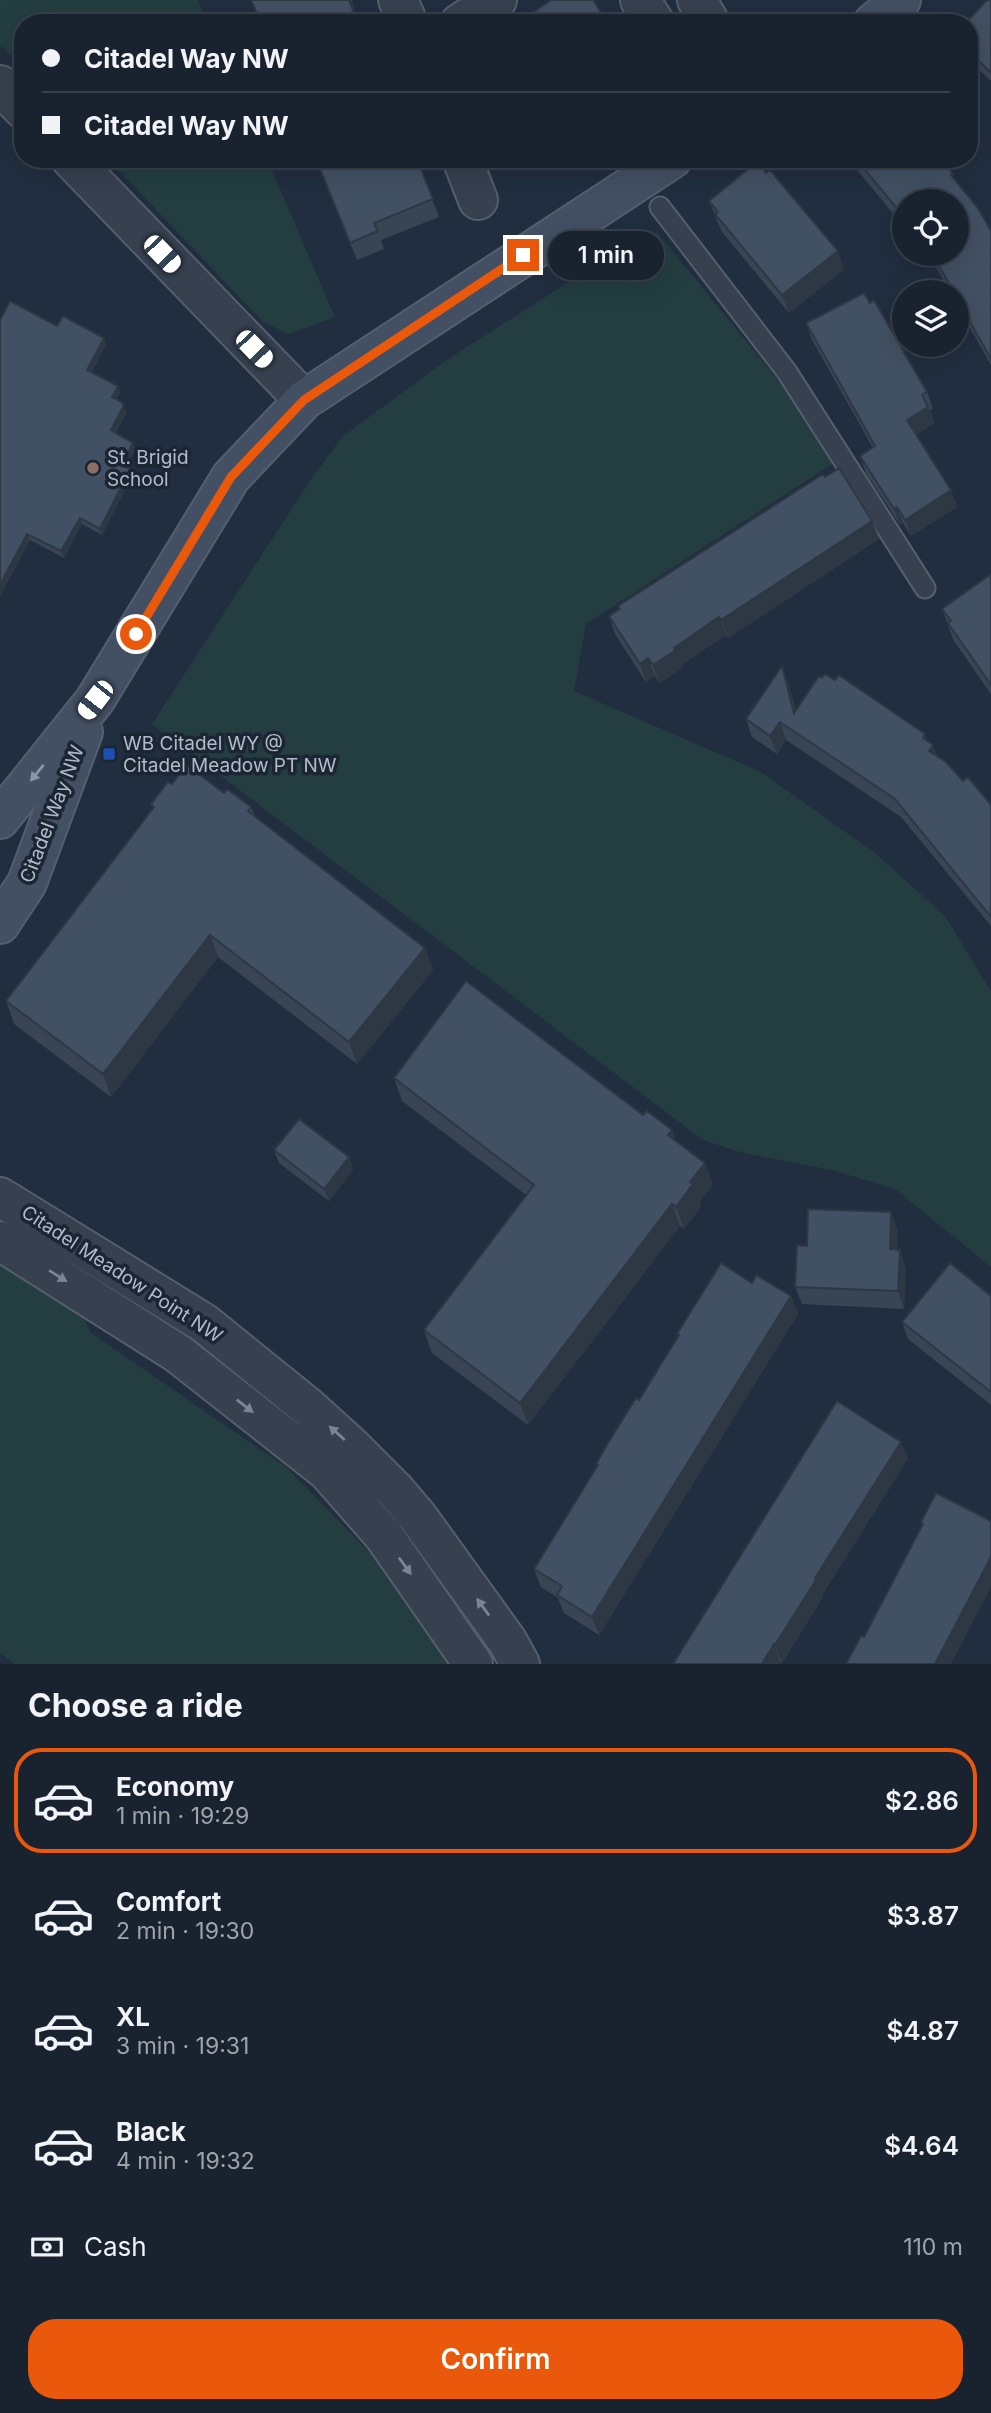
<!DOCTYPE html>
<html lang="en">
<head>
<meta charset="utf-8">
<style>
  :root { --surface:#19222f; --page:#222a37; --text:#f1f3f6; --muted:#9fa4aa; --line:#373f4b; --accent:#ea580c }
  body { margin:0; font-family:Inter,sans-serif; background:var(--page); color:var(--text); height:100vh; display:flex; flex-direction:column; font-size:26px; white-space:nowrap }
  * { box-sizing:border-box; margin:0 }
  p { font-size:23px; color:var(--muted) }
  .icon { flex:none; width:38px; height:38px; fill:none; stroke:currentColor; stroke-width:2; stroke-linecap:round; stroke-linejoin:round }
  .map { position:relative; height:1664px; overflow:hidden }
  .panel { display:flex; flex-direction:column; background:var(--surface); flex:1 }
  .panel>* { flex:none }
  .hud { position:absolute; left:14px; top:14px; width:964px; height:154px; border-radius:28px; box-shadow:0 7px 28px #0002,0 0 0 2px var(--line); display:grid; align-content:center; height:154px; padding:0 28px; background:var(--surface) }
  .tools { position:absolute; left:892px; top:189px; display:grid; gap:14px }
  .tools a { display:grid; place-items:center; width:77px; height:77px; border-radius:50%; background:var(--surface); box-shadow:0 7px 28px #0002,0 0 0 2px var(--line); font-size:35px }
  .end { position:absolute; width:32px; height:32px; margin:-16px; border:9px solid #ea580c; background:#fff; box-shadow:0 0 0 4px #fff }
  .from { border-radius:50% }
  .bubble { position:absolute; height:49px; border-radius:24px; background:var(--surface); box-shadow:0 7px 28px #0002,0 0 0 2px var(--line); font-size:23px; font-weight:600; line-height:49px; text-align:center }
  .car { position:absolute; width:21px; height:42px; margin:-21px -10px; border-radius:9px; box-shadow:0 0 5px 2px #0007; background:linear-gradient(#fff 24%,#345 0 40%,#fff 0 76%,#345 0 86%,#fff 0) }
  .hud b { display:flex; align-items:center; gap:24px; height:66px; font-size:26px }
  .hud b+b { border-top:2px solid var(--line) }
  .hud i { width:18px; height:18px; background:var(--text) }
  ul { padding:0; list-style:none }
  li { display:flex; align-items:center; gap:21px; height:105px; margin:0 14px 10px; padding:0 14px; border:4px solid transparent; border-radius:28px }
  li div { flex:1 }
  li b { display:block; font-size:26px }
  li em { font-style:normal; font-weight:600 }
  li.active { border-color:var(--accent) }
  li>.icon { width:63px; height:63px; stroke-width:1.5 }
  h2 { padding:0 28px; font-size:32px; line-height:84px }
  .pay { display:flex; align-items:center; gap:18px; height:77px; padding:0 28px; font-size:26px }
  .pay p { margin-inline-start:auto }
  .action { display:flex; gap:14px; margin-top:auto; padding:14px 28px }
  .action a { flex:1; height:80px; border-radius:28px; background:var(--accent); color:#fff; font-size:28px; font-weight:600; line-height:80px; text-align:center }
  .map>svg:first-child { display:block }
  .green { fill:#233d40 }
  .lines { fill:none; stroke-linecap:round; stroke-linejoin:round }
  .lane-casing { stroke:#545e6d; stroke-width:23 }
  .street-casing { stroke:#545e6d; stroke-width:42 }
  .secondary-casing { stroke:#545e6d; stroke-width:42 }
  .lane { stroke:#36404f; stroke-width:19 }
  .street { stroke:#36404f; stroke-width:38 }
  .secondary { stroke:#434f62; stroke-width:38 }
  .wall { fill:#394555 }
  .shaded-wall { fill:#2e3845 }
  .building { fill:#425063; stroke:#2e3845; stroke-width:2 }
  .oneway { fill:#8a95a6 }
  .oneway2 { fill:#7a8493 }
  .route { stroke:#ea580c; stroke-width:9 }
  .education-dot { fill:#8d6e63; stroke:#1b2533; stroke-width:2.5 }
  .transit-dot { fill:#1a4fb4; stroke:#1b2533; stroke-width:2.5 }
  .labels { text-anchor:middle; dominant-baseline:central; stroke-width:7; stroke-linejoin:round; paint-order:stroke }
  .poi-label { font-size:19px; fill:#b1bbca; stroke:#1b2533; text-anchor:start }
  .street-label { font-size:19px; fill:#b1bbca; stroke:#1b2533 }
</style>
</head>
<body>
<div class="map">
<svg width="991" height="1664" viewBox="0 0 991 1664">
  <rect width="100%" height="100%" fill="#212e3f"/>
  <!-- green -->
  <path class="green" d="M0 0H198L208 23H23V69L0 45Z
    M108 159H267L335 317 289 334 263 322Z
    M657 232 782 385 832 464 586 624 574 691 761 772 875 853 945 916 991 991V1267L895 1189 832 1170 743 1153 703 1140 152 724 311 479 342 437 445 361 597 264Z
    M0 1263 82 1313 91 1333 286 1467 370 1553 414 1606 454 1664H14L0 1653Z"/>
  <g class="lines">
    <defs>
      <path id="lane" d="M660 207 787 372 925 588"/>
      <path id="street" d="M398 0 408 23
        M640 0 655 23
        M697 0 710 23
        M460 23 497 0
        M0 85 23 109
        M71 159 304 400
        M462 159 478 200
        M0 1197 204 1323 308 1407 352 1447 395 1490 418 1517 508 1642 520 1664
        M0 1241 177 1353 327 1471 384 1536 473 1664"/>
      <path id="secondary" d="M873 23 901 0
        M0 819 95 700 231 477 304 400 672 159
        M0 924 27 883 83 732"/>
    </defs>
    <!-- lane casing -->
    <use href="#lane" class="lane-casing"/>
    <!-- street casing -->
    <use href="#street" class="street-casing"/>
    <!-- secondary casing -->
    <use href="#secondary" class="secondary-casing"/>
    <!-- lane -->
    <use href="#lane" class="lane"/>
    <!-- street -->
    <use href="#street" class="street"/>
    <!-- secondary -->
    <use href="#secondary" class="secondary"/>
  </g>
  <!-- wall -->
  <path class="wall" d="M991 0V81L974 65H970V23Z
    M315 159H417L439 217 381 240 384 249 357 260Z
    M848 159H941L991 231V365L957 305V292H950L935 265 926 254H957L905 201V228Z
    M709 201 844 269 789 313 722 232Z
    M0 320 57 326 106 344 92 372 118 386 120 393 116 400 125 410 126 414 116 432 135 449 126 467 132 476 102 535 82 524 64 558 30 540 0 596Z
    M806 323 927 392 933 409 930 410 934 423 916 435 951 490 957 507 911 536 903 523 900 525 866 473 860 456 873 448 812 340Z
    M872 521 879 539 728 638 726 635 681 665 682 668 659 683 655 676 646 682 615 634 609 616 619 609 618 606Z
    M991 574V694L954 641 942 609Z
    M788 683 796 711 929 742 933 745 937 756 963 781 991 805V926L901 817 786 740 777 754 752 737 746 719Z
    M172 784 224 793 251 807 255 816 425 948 433 970 357 1064 218 957 111 1097 14 1024 6 1001 153 810 151 804Z
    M394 1078 643 1115 672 1130 676 1141 705 1163 713 1185 699 1202 701 1207 684 1229 680 1226 528 1425 432 1353 424 1330 526 1195 402 1101Z
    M274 1150 349 1157 353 1170 329 1201 279 1163Z
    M898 1230 897 1250 906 1268 904 1309 802 1304 795 1287 807 1246Z
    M752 1283 791 1296 798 1314 599 1635 564 1613 558 1598 541 1587 534 1569 597 1467 596 1464 639 1400 678 1337 677 1334Z
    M991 1296V1405L908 1339 902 1322Z
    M901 1442 908 1459 822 1595 823 1597 782 1663 780 1662 779 1664H673Z"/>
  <!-- shaded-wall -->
  <path class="shaded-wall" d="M349 0H352L355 9 353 10Z
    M838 251 844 269 789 313 782 295Z
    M104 338 106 344 89 376 87 370Z
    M118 386 120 393 114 404 112 397Z
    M123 403 126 414 114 436 111 430Z
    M928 407 934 423 913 437 907 420Z
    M133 443 135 449 124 472 122 465Z
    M130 469 132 476 102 535 100 529Z
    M951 490 957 507 911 536 905 520Z
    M897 507 903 523 900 525 894 509Z
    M80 518 82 524 64 558 61 551Z
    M872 521 879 539 728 638 721 620Z
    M27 534 30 540 0 596V585Z
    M719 617 726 635 681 665 682 668 659 683 653 665 674 648Z
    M648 658 655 676 646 682 640 664Z
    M782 666 788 683 801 731 794 713Z
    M780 722 786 740 777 754 770 736Z
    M925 734 931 748 933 745 939 763 935 769 923 738Z
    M210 935 218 957 111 1097 103 1074Z
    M425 948 433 970 357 1064 349 1042Z
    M672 1130 680 1152 668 1135Z
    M349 1157 353 1170 329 1201 324 1189Z
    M705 1163 713 1185 699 1202 701 1207 684 1229 676 1207 690 1182Z
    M672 1204 680 1226 528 1425 520 1403Z
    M891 1212 898 1230 896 1267 890 1249Z
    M900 1250 906 1268 904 1309 898 1291Z
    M791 1296 798 1314 599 1635 592 1617Z
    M901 1442 908 1459 822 1595 823 1597 782 1663 775 1645 815 1578Z
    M991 1557V1587L951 1664H935Z
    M774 1644 780 1662 779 1664H762Z"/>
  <!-- building -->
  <path class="building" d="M251 0H349L358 23H261Z
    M551 0H593L608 23H518Z
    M987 0H991V73L970 52V23H966Z
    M316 159H417L433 199 374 223 378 231 350 243Z
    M856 159H941L953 174 951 175 978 208 991 231V359L957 299V292H954L932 254H957V201H905V218Z
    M757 162 766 173 770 170 838 251 782 295 715 214 718 212 709 201Z
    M864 293 870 303 874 300 927 392 922 395 928 407 907 420 951 490 905 520 897 507 894 509 860 456 875 446 806 323Z
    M10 301 57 326 63 316 104 338 87 370 118 386 112 397 123 403V407L111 430 133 443 122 465 130 469 100 529 80 518 61 551 27 534 0 585V320Z
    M839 468 872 521 721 620 719 617 674 648 676 650 653 665 648 658 640 664 609 616 620 609 618 606 823 474 825 477Z
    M991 574V685L948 623 951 621 942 609Z
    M782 666 794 713 819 676 822 678 825 674 835 680 839 675 925 734 923 738 933 745 929 751 946 762 963 781 968 777 991 805V917L895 799 780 722 770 736 746 719Z
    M187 765 224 793 227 789 251 807 248 811 425 948 349 1042 210 935 103 1074 6 1001 154 807 151 804 168 782 172 784Z
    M466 981 643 1115 647 1111 672 1130 668 1135 705 1163 690 1182 693 1184 676 1207 672 1204 520 1403 424 1330 534 1185 394 1078Z
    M299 1119 349 1157 324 1189 274 1150Z
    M808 1209 891 1212 890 1249 900 1250 898 1291 795 1287 797 1245 807 1246Z
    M721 1263 752 1283 756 1275 791 1296 592 1617 557 1595 562 1586 534 1569 598 1465 596 1464 608 1443 636 1398 639 1400 679 1335 677 1334Z
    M950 1263 991 1296V1392L902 1322Z
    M837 1401 901 1442 815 1578 816 1580 775 1645 774 1644 762 1664H673Z
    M936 1493 991 1521V1557L935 1664H846L861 1636 864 1637 923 1524 921 1522Z"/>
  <!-- one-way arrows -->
  <defs><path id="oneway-solid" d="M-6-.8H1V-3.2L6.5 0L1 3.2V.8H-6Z" transform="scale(1.75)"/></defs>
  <use class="oneway" href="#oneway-solid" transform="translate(37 773) rotate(129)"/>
  <g class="oneway2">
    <use href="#oneway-solid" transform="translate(58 1276) rotate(32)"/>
    <use href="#oneway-solid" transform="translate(245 1406) rotate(38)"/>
    <use href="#oneway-solid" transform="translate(337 1433) rotate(-138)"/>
    <use href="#oneway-solid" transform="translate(405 1566) rotate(54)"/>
    <use href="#oneway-solid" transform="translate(483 1607) rotate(-126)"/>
  </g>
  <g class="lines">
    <!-- route -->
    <path class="route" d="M136 634 231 477 304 400 523 255"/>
  </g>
  <!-- markers -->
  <circle class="education-dot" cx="93" cy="468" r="7"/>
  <rect class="transit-dot" x="102" y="747" width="14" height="14" rx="3.5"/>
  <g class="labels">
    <!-- poi labels -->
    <g class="poi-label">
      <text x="107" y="457">St. Brigid<tspan x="107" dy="22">School</tspan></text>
      <text x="123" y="743">WB Citadel WY @<tspan x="123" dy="22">Citadel Meadow PT NW</tspan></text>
    </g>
    <!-- street labels -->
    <g class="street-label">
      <text transform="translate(52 814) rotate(-69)">Citadel Way NW</text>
      <text transform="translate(122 1274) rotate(33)">Citadel Meadow Point NW</text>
    </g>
  </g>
</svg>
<div class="tools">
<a><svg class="icon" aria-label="locate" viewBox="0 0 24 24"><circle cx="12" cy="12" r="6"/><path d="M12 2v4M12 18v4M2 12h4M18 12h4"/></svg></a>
<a><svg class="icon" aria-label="layers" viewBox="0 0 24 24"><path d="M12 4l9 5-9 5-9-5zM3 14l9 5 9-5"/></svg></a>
</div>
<i class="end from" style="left:136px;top:634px"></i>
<i class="end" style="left:523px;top:255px"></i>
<div class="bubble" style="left:548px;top:231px;width:116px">1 min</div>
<i class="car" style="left:162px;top:254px;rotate:136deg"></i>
<i class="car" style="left:254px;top:349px;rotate:136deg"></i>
<i class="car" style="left:95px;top:700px;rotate:218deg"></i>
<div class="hud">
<b><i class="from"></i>Citadel Way NW</b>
<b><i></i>Citadel Way NW</b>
</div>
</div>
<section class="panel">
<h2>Choose a ride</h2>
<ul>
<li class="active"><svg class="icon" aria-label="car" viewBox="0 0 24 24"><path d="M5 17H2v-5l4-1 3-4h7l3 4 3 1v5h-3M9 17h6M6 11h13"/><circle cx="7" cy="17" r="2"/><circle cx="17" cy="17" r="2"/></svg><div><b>Economy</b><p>1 min · 19:29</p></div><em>$2.86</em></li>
<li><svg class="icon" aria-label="car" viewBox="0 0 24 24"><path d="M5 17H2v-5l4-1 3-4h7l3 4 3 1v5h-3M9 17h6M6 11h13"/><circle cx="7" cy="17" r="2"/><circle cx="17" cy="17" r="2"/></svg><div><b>Comfort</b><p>2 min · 19:30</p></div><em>$3.87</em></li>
<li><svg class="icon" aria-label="car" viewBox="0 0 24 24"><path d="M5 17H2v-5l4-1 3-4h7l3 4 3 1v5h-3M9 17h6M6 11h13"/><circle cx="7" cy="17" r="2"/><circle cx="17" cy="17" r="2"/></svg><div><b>XL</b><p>3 min · 19:31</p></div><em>$4.87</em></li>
<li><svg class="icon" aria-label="car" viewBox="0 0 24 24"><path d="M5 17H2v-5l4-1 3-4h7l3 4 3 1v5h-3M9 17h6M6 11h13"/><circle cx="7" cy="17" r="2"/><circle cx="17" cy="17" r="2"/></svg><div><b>Black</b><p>4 min · 19:32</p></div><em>$4.64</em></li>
</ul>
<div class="pay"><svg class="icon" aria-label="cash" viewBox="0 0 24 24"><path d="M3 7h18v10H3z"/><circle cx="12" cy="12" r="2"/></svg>Cash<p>110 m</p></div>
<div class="action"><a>Confirm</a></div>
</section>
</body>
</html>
